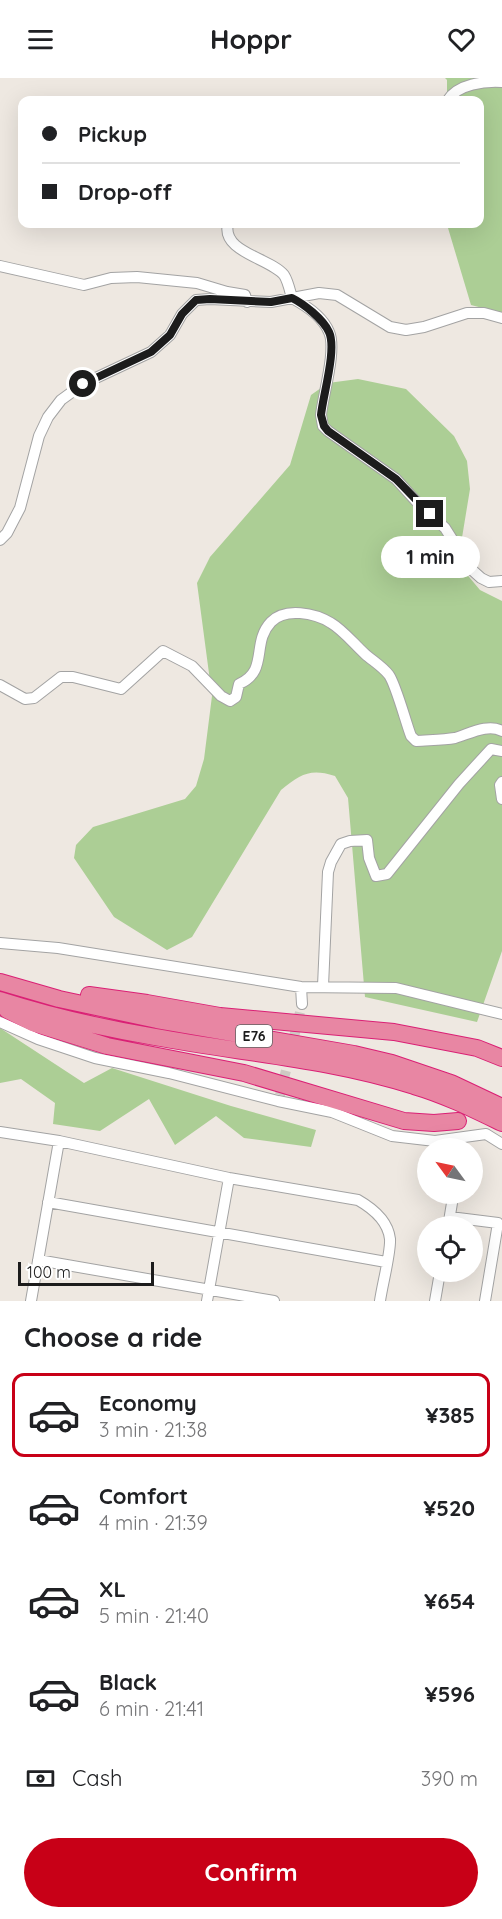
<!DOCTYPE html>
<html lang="en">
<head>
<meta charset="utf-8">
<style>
  :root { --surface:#fff; --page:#f6f6f6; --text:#202124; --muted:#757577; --line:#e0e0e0; --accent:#c80017 }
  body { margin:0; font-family:Quicksand,sans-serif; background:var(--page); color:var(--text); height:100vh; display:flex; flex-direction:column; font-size:22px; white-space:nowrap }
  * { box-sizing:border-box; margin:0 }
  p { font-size:20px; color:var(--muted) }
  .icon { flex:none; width:33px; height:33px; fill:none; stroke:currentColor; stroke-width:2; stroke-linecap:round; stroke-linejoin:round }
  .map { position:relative; height:1223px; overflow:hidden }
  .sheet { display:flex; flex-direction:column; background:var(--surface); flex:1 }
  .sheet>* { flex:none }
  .guide { position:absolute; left:18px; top:18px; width:466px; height:132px; border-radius:12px; box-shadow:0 6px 24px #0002; display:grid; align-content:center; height:132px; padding:0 24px; background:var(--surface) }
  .needle { width:39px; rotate:303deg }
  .controls { position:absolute; left:417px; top:1060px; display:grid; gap:12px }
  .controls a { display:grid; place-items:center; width:66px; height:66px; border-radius:50%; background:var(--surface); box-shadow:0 6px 24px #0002; font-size:30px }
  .scale { position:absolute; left:18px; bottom:15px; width:136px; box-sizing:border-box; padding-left:6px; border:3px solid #1c1c1c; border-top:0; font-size:16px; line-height:21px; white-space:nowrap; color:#1c1c1c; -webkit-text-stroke:4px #fff; paint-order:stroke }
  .end { position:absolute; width:27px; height:27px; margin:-14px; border:8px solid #1c1c1c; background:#fff; box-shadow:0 0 0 3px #fff }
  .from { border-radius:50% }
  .bubble { position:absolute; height:42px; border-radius:21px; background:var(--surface); box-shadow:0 6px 24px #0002; font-size:20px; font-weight:700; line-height:42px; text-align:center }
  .guide b { display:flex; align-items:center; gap:21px; height:57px; font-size:22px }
  .guide b+b { border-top:2px solid var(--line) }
  .guide i { width:15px; height:15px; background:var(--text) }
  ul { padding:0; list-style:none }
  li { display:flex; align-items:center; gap:18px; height:84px; margin:0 12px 9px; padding:0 12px; border:3px solid transparent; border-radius:12px }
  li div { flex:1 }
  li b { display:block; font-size:22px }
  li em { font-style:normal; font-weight:700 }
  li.active { border-color:var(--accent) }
  li>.icon { width:54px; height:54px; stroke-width:1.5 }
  h2 { padding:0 24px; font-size:27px; line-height:72px }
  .pay { display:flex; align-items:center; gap:15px; height:66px; padding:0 24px; font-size:22px }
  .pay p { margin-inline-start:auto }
  .button { display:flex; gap:12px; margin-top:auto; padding:12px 24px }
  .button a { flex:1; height:69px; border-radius:36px; background:var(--accent); color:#fff; font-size:24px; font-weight:700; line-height:69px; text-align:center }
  header { display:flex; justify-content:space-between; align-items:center; height:78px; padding:0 24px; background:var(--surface); font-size:27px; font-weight:700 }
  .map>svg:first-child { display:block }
  .forest { fill:#acce95 }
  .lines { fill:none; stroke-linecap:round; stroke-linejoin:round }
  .minor-tunnel { stroke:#cec9c3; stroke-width:10; stroke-dasharray:10 5; stroke-linecap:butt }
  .minor-casing { stroke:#a3a3a3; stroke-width:12 }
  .highway-casing { stroke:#da2075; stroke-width:18 }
  .minor { stroke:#fff; stroke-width:10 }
  .highway { stroke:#e886a3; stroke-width:16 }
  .route { stroke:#1c1c1c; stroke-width:8 }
  .labels { text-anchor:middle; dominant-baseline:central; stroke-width:6; stroke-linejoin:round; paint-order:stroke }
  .shield { fill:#fff; stroke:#606060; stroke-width:1.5 }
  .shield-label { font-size:14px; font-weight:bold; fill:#1c1c1c }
</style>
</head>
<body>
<header><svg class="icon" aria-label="menu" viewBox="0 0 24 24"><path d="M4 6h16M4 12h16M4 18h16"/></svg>Hoppr<svg class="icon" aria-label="heart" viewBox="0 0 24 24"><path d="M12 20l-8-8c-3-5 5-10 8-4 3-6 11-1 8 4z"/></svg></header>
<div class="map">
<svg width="502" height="1223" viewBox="0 0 502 1223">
  <rect width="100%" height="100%" fill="#eee8e1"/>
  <!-- forest -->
  <path class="forest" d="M445 0H502V235L471 227 448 150 449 146H480V22H447V2Z
    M358 301 406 311 454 358 467 383 470 411 459 478 464 493 480 512 502 523V873L477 944 365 919 348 720 335 698C310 690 301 696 281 712L192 859 167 872 114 839 74 780 76 767 93 749 185 721 196 708 204 681 212 618 197 505 210 479 290 387 311 317 328 305Z
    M0 950 84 1005 112 990 231 1028 316 1052 311 1069 244 1060 216 1038 175 1067 149 1021 100 1053 53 1046 55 1025 21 1001 0 1005Z"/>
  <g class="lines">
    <!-- minor-tunnel -->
    <path class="minor-tunnel" d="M280 1017 302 926"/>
    <defs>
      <path id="minor" d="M448 22C458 6 484 3 502 4
        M228 146C221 174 270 180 284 197 288 203 290 213 292 220 305 227 323 239 329 254 337 271 323 317 321 337L323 348 328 353 396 401 415 422 445 450 471 491 481 500 489 504 502 503
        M0 188 84 207 111 200 137 199 197 205 227 214 245 217 247 224
        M0 462 7 455 20 430 39 358 48 339 61 322 83 306 151 274 170 257 182 236 196 222 210 221 271 224 319 215 337 217 390 249 406 252 424 249 467 235H484L502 240
        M0 607 25 621 34 620 61 599H73L121 611 163 573 192 588 221 618 230 623 236 619 239 606C269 593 251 565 271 544 285 529 315 535 331 545 343 552 354 566 365 576 373 583 383 589 389 597 396 607 406 645 411 658L416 663C429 662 443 662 455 660 469 656 488 645 502 653
        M502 704 500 707 502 721
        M0 865 58 870 301 909 396 910 502 936
        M323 908 328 794 331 784 341 766 350 763 367 762 369 780 376 798 387 796 459 706 491 671 502 673
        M301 909 302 926
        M0 944 38 961 95 980 169 995 278 1023 332 1034 392 1058 435 1063 486 1056 502 1066
        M0 1054 59 1063 229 1100 358 1122C372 1130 388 1143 390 1161 391 1174 382 1208 380 1223
        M48 1124 386 1184
        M450 1139 498 1145 485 1223
        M448 1149 452 1125
        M38 1182 274 1223
        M31 1223 59 1063
        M207 1223 229 1100
        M435 1223 440 1194"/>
      <path id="highway" d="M0 904 59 921 157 942 354 976 392 985 451 1005 502 1029
        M89 917 147 925 220 938 394 954 477 970 502 980
        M0 922C50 938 103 950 155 959 241 975 330 981 414 1008 445 1017 473 1031 502 1045
        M7 932 33 945 107 968 244 995 404 1043 434 1045 458 1043"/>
    </defs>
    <!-- minor casing -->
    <use href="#minor" class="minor-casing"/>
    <!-- highway casing -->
    <use href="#highway" class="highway-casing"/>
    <!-- minor -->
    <use href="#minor" class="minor"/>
    <!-- highway -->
    <use href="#highway" class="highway"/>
  </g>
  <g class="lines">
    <!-- route -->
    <path class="route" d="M83 306 151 274 170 257 182 236 196 222 210 221 271 224 292 220C304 226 323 241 329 254 337 271 323 317 321 337L324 348 328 353 396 401 430 436"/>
  </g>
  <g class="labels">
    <!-- shield labels -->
    <rect class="shield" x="236" y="947" width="36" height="22" rx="4.5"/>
    <g class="shield-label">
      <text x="254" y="958">E76</text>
    </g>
  </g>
</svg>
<div class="controls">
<a><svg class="needle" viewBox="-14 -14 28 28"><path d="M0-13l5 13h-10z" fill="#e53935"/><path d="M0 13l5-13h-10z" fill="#757577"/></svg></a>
<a><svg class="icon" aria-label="locate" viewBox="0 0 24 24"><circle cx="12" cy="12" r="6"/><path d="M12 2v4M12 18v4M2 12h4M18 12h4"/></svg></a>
</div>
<div class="scale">100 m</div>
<i class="end from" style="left:83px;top:306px"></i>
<i class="end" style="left:430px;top:436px"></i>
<div class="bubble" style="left:381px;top:458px;width:99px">1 min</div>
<div class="guide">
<b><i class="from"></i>Pickup</b>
<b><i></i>Drop-off</b>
</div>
</div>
<section class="sheet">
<h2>Choose a ride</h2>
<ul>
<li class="active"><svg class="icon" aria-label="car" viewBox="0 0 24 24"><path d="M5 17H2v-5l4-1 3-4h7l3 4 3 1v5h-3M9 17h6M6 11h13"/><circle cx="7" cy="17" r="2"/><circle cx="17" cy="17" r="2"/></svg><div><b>Economy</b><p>3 min · 21:38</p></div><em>¥385</em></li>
<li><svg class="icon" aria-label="car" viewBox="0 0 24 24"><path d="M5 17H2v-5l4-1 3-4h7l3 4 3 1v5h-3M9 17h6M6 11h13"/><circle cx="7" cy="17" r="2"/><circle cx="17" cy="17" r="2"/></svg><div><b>Comfort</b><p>4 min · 21:39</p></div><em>¥520</em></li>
<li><svg class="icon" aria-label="car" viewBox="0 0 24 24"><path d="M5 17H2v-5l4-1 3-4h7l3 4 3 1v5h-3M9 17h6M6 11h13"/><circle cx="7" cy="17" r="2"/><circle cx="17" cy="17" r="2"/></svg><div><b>XL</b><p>5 min · 21:40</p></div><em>¥654</em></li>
<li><svg class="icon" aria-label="car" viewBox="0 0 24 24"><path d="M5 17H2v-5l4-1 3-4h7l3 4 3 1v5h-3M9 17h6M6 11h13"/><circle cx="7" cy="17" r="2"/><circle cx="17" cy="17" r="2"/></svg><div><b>Black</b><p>6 min · 21:41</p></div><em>¥596</em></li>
</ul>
<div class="pay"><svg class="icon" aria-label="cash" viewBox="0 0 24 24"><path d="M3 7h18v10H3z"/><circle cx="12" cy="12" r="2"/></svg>Cash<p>390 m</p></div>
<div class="button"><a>Confirm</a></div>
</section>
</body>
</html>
